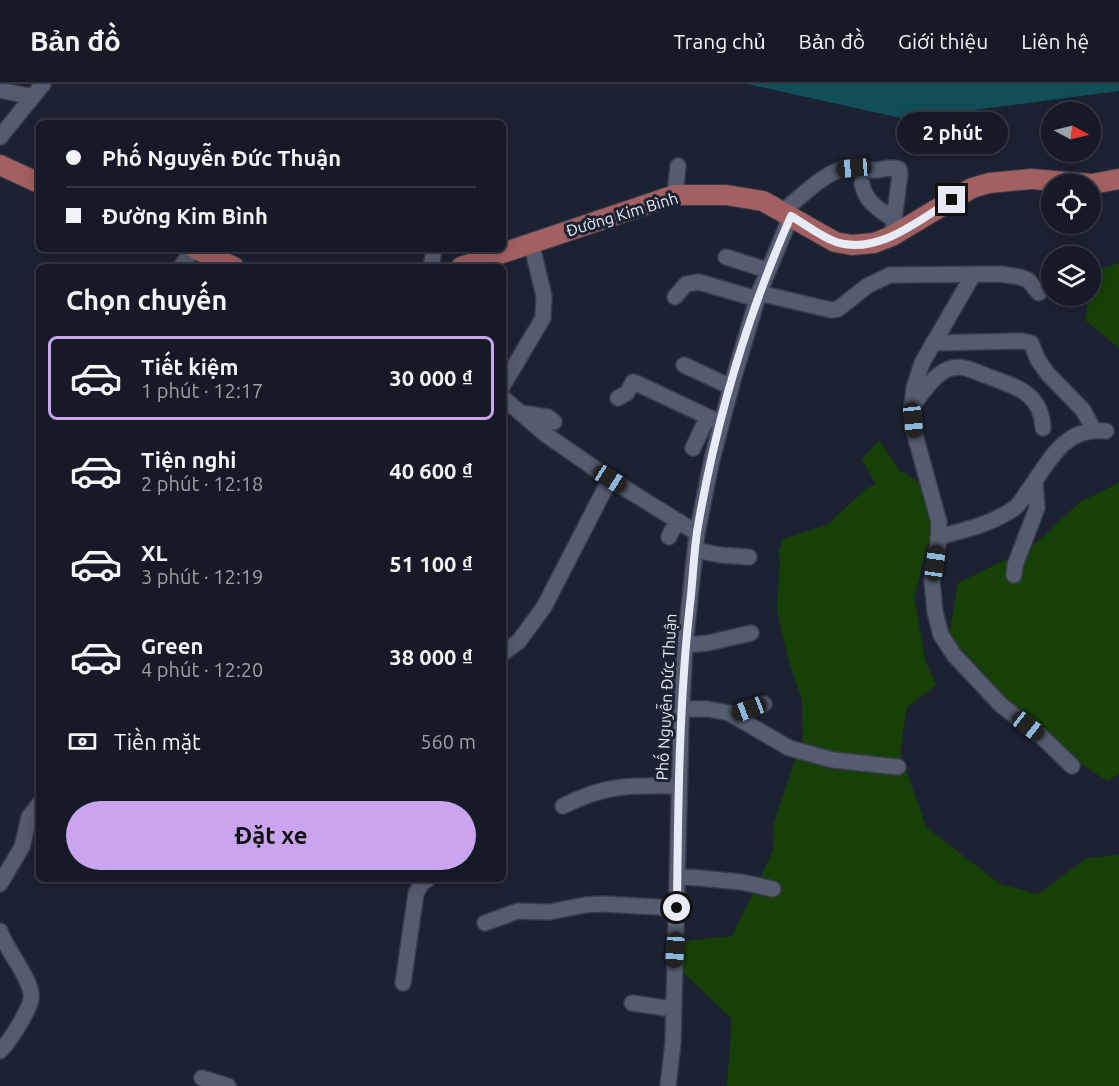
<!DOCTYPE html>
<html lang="vi">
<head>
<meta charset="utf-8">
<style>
  :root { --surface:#151a26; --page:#1e232e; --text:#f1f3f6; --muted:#9da1a7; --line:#343843; --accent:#c8a5ee }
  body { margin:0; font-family:Ubuntu,sans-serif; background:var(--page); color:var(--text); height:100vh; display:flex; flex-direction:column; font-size:22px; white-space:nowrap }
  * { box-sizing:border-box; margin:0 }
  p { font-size:20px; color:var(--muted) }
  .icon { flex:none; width:33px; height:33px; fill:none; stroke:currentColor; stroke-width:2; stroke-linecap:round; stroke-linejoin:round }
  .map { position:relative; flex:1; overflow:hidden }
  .panel { position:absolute; left:36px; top:180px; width:470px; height:618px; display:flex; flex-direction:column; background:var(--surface); border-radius:9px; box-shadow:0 3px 15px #0003,0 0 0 2px var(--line) }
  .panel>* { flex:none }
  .hud { position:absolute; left:36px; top:36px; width:470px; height:132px; border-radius:9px; box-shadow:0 3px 15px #0003,0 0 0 2px var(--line); display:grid; align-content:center; height:132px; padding:0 30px; background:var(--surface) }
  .needle { width:39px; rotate:97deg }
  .controls { position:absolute; left:1041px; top:18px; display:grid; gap:12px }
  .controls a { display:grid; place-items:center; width:60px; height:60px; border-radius:50%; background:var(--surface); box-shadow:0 3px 15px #0003,0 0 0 2px var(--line); font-size:30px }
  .end { position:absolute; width:27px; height:27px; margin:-14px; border:8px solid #e6ebf6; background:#111; box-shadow:0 0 0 3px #111 }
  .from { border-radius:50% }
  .bubble { position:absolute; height:42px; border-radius:21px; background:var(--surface); box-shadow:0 3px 15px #0003,0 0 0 2px var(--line); font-size:20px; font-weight:600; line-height:42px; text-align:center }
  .car { position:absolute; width:18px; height:36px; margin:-18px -9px; border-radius:8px; box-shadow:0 0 4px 2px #0007; background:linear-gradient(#222 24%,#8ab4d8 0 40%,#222 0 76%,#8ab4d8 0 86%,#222 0) }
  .hud b { display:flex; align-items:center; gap:21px; height:57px; font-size:22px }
  .hud b+b { border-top:2px solid var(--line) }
  .hud i { width:15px; height:15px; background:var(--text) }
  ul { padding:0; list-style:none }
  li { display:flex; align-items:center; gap:18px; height:84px; margin:0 12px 9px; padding:0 18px; border:3px solid transparent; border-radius:9px }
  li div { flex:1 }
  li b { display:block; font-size:22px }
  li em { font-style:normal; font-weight:600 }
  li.on { border-color:var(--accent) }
  li>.icon { width:54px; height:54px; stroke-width:1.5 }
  h2 { padding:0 30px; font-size:27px; line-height:72px }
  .pay { display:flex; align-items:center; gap:15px; height:66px; padding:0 30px; font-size:22px }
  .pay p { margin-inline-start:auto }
  .cta { display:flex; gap:12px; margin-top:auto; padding:12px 30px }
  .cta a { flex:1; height:69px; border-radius:36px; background:var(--accent); color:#111; font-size:24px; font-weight:600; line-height:69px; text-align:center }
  header { display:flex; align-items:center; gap:36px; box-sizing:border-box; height:84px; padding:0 30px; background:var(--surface); border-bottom:2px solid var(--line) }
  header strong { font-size:28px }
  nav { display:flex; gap:33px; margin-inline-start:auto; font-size:21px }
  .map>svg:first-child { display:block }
  .green { fill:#174007 }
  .water { fill:#124e57 }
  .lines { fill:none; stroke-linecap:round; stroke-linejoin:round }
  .minor-casing { stroke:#383c4a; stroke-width:18 }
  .major-casing { stroke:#383c4a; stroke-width:22 }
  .minor { stroke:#555c6f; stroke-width:15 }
  .major { stroke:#a36062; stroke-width:20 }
  .route { stroke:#e6ebf6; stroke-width:8 }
  .labels { text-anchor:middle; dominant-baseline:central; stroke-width:6; stroke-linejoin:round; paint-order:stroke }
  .street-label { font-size:16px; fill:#e6ebf6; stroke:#1c2232 }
</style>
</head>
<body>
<header>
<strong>Bản đồ</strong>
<nav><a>Trang chủ</a><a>Bản đồ</a><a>Giới thiệu</a><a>Liên hệ</a></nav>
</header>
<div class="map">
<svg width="1119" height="1002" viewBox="0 0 1119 1002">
  <rect width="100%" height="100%" fill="#1c2232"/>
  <!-- green -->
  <path class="green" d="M1119 179V264L1085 236 1093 188Z
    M879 356 901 389 904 388 940 416 914 513 925 576 936 601 907 623 900 669 926 743 1000 800 1038 810 1087 774 1119 771V1002H727L732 935 669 875 686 857 732 852 773 767 774 738 796 673 802 677 803 673 802 616 788 574 777 526 780 478 778 466 781 465V456L828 440 866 405 876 400 862 375Z
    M1119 399V690L1107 697 1073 674 1030 650 988 594 949 551 958 499 1032 463 1080 418Z"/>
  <!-- water -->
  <path class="water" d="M747 0H1119V7L905 35Z"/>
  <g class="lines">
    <defs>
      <path id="minor" d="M0 6 33 13
        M0 53 43 0
        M862 100C866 119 879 125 894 136
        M675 111 678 82
        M783 127C800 114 820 92 842 85 853 82 864 87 875 86 883 86 891 82 899 85L900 90 892 152
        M726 173 767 186
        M181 183 193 165
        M431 183 434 165
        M973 191 922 279 914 304 912 322 915 351 939 438 938 460 932 497 935 528 941 551 954 571 972 590 1001 621 1041 652 1072 682
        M759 209 831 226 838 225 867 202 890 191 1000 190 1020 193 1028 196 1039 209
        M675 213 686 200 699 198 757 215
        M933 259 1022 257 1031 259 1038 276 1048 290 1083 326 1094 346
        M684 281 731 303
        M502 303 543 234 544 212 531 158
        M502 313 545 350 610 395 697 449
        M618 314 627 309 633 298 636 299 721 339
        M912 322C922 310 936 287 952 284 964 281 976 288 987 292 1016 303 1041 308 1043 344
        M521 329 548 333 554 338
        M693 364 707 334
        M669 453 672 446 680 438
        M938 453C965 446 993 440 1016 423 1020 419 1024 413 1027 408 1049 379 1063 342 1106 347
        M695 466 720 471 749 473
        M1014 491 1015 481 1037 424 1035 398
        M685 561 708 559 751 549
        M502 570 519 557 544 523 610 395
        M682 625H708L729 629 789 664 833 676 898 683
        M734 631 764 620
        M563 722C606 700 632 701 679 702
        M678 792 741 798 773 805
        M0 800 22 763 29 733 39 720
        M485 839 518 827 549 828 585 821 601 820 677 824
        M0 847C6 866 34 898 31 915 30 923 25 929 22 936 15 948 9 958 0 967
        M403 899 416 809 422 799 428 795
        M632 919 673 925
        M202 994 228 1002
        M668 1002 673 959 681 639 685 561 697 449 712 375 733 296 759 209 791 132"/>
      <path id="major" d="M0 81 39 99
        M196 165 234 183
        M461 183 675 111H726L763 117 835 158 852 161 874 159 892 152 972 104 989 99 1031 95 1092 100 1119 95"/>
    </defs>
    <!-- minor casing -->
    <use href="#minor" class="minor-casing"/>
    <!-- major casing -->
    <use href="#major" class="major-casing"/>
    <!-- minor -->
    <use href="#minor" class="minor"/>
    <!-- major -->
    <use href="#major" class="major"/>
  </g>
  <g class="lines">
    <!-- route -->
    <path class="route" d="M677 824C678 719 679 615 691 511 693 490 694 469 697 448 715 340 747 232 791 132 805 140 821 153 836 158 877 172 919 136 952 116"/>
  </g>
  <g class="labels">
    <!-- street labels -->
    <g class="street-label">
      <text transform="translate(622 130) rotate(-17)">Đường Kim Bình</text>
      <text transform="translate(666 613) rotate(-87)">Phố Nguyễn Đức Thuận</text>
    </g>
  </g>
</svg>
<div class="controls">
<a><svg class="needle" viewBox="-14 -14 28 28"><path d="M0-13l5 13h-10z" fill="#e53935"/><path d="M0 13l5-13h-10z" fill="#9da1a7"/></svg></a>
<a><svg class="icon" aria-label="locate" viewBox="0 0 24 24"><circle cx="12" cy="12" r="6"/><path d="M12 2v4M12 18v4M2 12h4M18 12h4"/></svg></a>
<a><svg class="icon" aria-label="layers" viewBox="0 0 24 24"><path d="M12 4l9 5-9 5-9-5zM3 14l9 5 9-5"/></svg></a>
</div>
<i class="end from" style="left:677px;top:824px"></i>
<i class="end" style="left:952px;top:116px"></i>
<div class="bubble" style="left:897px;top:28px;width:111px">2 phút</div>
<i class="car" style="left:854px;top:84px;rotate:265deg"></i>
<i class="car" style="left:913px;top:336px;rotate:174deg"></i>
<i class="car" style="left:610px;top:395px;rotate:122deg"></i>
<i class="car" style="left:935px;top:479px;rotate:8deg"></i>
<i class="car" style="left:749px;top:625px;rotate:249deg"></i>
<i class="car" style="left:1028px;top:642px;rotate:128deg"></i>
<i class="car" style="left:675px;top:866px;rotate:184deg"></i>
<div class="hud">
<b><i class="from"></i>Phố Nguyễn Đức Thuận</b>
<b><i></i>Đường Kim Bình</b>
</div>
<section class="panel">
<h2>Chọn chuyến</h2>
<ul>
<li class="on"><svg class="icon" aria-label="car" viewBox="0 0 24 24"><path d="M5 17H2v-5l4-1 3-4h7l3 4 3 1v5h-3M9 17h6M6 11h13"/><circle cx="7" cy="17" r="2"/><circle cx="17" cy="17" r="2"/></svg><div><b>Tiết kiệm</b><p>1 phút · 12:17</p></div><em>30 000 ₫</em></li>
<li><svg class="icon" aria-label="car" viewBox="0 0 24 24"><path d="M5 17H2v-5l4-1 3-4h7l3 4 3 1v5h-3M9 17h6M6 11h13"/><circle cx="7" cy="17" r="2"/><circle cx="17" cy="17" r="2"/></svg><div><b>Tiện nghi</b><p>2 phút · 12:18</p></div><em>40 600 ₫</em></li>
<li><svg class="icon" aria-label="car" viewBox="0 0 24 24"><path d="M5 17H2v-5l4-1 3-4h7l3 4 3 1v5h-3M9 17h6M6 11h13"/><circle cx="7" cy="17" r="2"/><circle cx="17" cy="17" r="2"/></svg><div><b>XL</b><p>3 phút · 12:19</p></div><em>51 100 ₫</em></li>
<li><svg class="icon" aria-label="car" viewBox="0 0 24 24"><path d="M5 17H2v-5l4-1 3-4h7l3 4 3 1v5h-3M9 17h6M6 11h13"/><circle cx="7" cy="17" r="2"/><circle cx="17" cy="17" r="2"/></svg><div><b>Green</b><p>4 phút · 12:20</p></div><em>38 000 ₫</em></li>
</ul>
<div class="pay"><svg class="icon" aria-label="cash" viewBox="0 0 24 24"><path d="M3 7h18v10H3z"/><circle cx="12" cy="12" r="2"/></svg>Tiền mặt<p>560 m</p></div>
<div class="cta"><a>Đặt xe</a></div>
</section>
</div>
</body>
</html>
